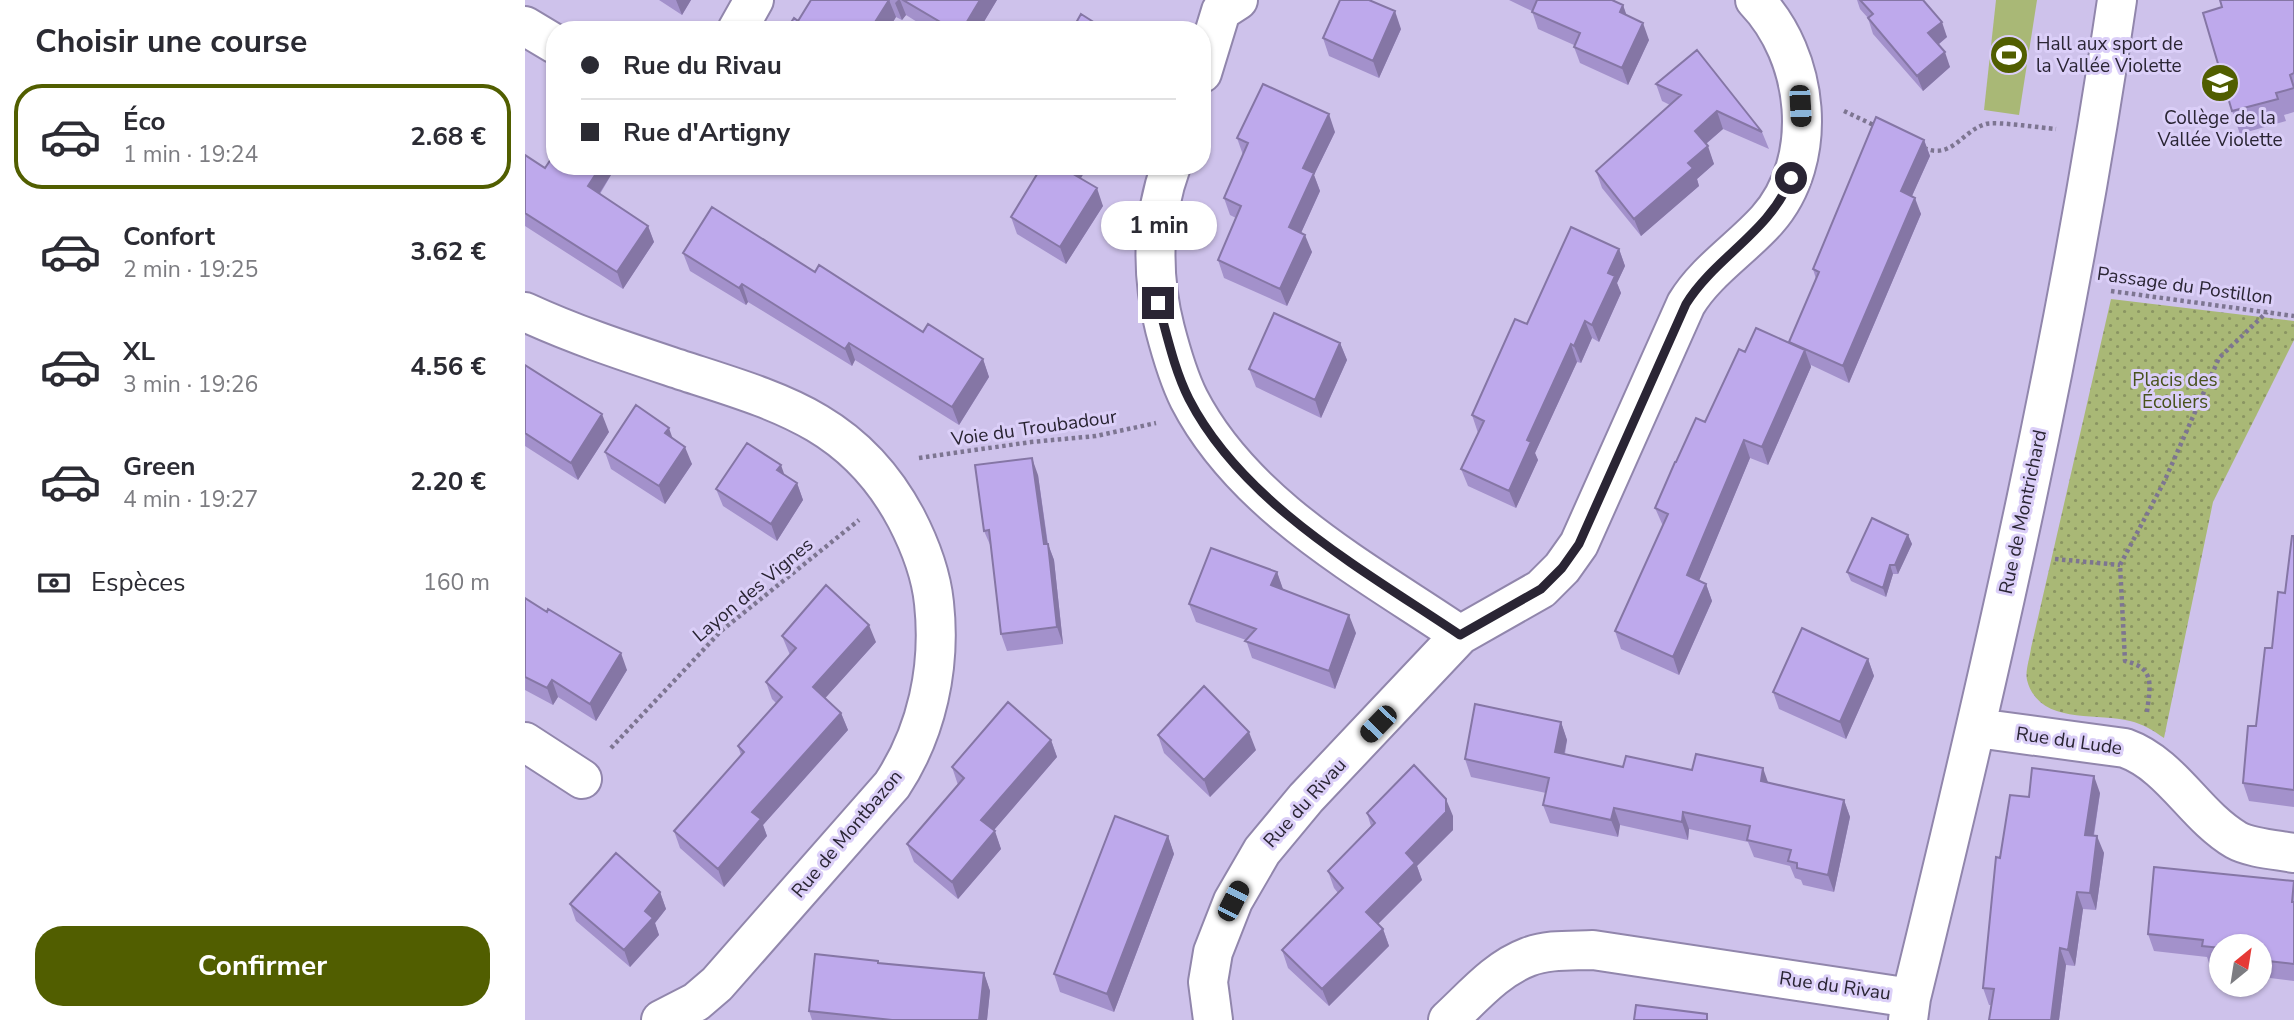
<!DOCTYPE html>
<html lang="fr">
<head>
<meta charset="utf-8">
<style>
  :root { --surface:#fff; --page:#f2f2f3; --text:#2b2b33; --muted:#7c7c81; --line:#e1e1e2; --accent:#515e00 }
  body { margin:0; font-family:"Nunito Sans",sans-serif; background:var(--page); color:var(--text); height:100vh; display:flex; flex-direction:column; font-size:26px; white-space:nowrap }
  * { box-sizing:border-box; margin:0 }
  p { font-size:23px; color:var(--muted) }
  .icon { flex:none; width:38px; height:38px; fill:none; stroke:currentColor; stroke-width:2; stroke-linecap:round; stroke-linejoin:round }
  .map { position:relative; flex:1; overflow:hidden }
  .panel { display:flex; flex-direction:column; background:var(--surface); width:525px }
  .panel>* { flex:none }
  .hud { position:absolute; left:21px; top:21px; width:665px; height:154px; border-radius:28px; box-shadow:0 2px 5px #0004; display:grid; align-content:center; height:154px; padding:0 35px; background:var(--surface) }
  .needle { width:46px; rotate:30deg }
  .buttons { position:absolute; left:1684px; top:934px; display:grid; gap:14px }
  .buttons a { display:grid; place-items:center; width:63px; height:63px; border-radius:50%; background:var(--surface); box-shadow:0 2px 5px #0004; font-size:35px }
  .end { position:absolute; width:32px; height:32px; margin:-16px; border:9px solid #2a2534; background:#fff; box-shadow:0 0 0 4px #fff }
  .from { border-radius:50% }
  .bubble { position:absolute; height:49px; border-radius:24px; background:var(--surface); box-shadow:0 2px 5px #0004; font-size:23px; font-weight:700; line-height:49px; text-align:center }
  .car { position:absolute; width:21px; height:42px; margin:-21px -10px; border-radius:9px; box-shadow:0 0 5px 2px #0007; background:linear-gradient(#222 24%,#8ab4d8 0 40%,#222 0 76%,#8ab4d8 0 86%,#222 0) }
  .hud b { display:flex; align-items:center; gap:24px; height:66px; font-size:26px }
  .hud b+b { border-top:2px solid var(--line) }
  .hud i { width:18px; height:18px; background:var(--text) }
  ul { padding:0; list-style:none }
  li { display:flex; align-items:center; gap:21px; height:105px; margin:0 14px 10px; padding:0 21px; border:4px solid transparent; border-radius:28px }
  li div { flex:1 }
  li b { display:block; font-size:26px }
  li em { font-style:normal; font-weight:700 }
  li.on { border-color:var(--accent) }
  li>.icon { width:63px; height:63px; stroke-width:1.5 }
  h2 { padding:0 35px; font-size:32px; line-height:84px }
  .pay { display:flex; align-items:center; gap:18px; height:77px; padding:0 35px; font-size:26px }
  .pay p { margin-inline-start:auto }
  .cta { display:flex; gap:14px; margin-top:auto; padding:14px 35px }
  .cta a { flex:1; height:80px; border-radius:28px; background:var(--accent); color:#fff; font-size:28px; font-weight:700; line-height:80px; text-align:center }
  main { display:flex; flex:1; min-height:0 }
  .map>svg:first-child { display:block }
  .park { fill:url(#park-dots) }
  .garden { fill:#a9b876 }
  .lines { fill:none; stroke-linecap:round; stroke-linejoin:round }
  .minor-casing { stroke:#9186ac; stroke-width:42 }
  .path { stroke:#7d7591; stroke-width:4.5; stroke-dasharray:3.5 3.5; stroke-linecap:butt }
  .minor { stroke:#fff; stroke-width:38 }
  .wall { fill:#a391cb }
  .shaded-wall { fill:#8576a5 }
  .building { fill:#bea9ec; stroke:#8576a5; stroke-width:2 }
  .route { stroke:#2a2534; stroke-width:9 }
  .labels { text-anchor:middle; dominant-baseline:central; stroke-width:6; stroke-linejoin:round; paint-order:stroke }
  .poi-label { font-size:19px; fill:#2a2534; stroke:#dbcff8; text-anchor:start }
  .street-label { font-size:19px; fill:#2a2534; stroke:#dbcff8 }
  .park-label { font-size:19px; fill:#48521d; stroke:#dbcff8 }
</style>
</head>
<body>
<main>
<section class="panel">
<h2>Choisir une course</h2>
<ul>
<li class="on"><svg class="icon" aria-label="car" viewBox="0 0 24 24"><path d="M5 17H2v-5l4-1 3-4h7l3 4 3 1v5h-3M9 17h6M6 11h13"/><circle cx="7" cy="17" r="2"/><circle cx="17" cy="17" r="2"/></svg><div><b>Éco</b><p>1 min · 19:24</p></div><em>2.68 €</em></li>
<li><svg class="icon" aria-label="car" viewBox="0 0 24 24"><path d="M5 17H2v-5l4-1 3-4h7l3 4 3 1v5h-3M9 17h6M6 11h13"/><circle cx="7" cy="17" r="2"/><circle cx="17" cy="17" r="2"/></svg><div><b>Confort</b><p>2 min · 19:25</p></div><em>3.62 €</em></li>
<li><svg class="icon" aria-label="car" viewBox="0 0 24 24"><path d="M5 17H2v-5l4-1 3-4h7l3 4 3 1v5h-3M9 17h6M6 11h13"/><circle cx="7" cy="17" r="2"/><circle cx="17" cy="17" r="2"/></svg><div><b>XL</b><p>3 min · 19:26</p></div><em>4.56 €</em></li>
<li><svg class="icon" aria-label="car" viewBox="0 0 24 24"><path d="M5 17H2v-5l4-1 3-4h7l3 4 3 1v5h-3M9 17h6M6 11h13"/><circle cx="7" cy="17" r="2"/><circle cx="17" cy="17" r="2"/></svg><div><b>Green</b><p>4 min · 19:27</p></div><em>2.20 €</em></li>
</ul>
<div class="pay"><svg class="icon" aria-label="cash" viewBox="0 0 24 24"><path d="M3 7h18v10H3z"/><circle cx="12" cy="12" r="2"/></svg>Espèces<p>160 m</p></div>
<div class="cta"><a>Confirmer</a></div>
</section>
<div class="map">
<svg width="1769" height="1020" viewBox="0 0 1769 1020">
  <defs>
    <pattern id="park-dots" width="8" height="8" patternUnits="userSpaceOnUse" patternTransform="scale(1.75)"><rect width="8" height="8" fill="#a9b876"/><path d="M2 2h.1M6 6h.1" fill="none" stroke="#8a9562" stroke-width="1.8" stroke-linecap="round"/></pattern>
  </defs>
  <rect width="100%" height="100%" fill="#cec2eb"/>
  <!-- park -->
  <path class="park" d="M1586 299 1769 321V340L1688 502 1639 738C1629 731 1618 724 1605 721 1571 712 1514 726 1502 680 1500 671 1505 657 1506 648Z"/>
  <!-- garden -->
  <path class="garden" d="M1471 0H1512L1494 115 1459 110Z"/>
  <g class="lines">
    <defs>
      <path id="minor" d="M0 26 30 44
        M212 30 229 0
        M677 73 696 11 713 0
        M646 166C627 218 626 275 640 329 646 352 653 377 664 399 719 506 839 570 935 635
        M0 312C52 336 105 353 159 371 255 402 330 422 381 518 395 545 406 573 409 603 416 667 402 732 367 785L192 984 171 1002 136 1020
        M1452 728 1600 748C1647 765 1669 815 1711 840 1725 848 1753 850 1769 853
        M0 742 57 779
        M688 1020 683 982 688 952 708 901 737 851 781 798 935 635 1016 589 1037 568 1054 544 1161 304C1181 271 1216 249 1242 220 1296 159 1284 56 1230 0
        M923 1020C948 997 971 969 1003 957 1023 949 1047 951 1068 950L1386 998
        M1383 1020 1386 998C1467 667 1543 336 1592 0"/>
    </defs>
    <!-- minor casing -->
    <use href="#minor" class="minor-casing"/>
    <!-- path -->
    <path class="path" d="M1319 111 1353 127
      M1399 148C1427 160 1438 130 1461 124 1470 121 1518 128 1531 129
      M1586 291 1769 316
      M394 458 506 442 571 436 631 423
      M1530 559 1595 565
      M1622 712C1625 686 1631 668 1600 661L1595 565 1639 482 1694 358 1742 312
      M86 748 196 631 334 520"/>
    <!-- minor -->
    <use href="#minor" class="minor"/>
  </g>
  <!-- wall -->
  <path class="wall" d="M134 0H166L157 15Z
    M286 0H472L454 30H405L381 15 377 20 371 17 363 30H261L273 21Z
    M984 0H1087L1098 5 1101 15 1124 40 1103 85 1055 63 1049 47V45L1013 29 1007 11Z
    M1332 0H1398L1422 37 1413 45 1425 67 1398 91 1348 34 1343 18 1335 9Z
    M1769 0V112L1759 115 1761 121 1715 134 1707 111 1697 7Z
    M876 29 854 78 804 56 798 38Z
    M1131 84 1237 132 1244 149 1198 129 1181 144 1189 164 1172 179 1174 186 1116 236 1077 188 1071 171 1145 105 1137 101Z
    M810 132 789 175 795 191 776 233 787 252 762 306 699 278 693 260 711 218 705 215 699 198 718 155 712 138Z
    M1399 140 1405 156 1387 196 1396 214 1324 383 1286 365V367L1243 465 1225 458 1174 580 1181 584 1187 601 1154 675 1096 649 1090 631 1138 526 1130 508 1151 462 1180 422 1220 352 1264 343 1291 279 1288 269Z
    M0 155 20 168 30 166H88L89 170 75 194 123 226 129 242 98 289 0 226Z
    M514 166H563L556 178 578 206 541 264 492 234 486 217 516 168Z
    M1094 249 1100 266 1092 283 1096 293 1074 342 1067 338 1056 363 1052 362 1010 453 1013 460 991 508 943 486 936 469 953 433 947 415Z
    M158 253 290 272 398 332 458 359 464 377 434 425 330 360 327 366 223 302 221 305 165 271Z
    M815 343 822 360 796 418 731 387 724 369Z
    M0 366 84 432 53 480 0 446Z
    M148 438 167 464 140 504 86 469 80 452Z
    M260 475 272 483 278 500 252 541 198 506 191 489Z
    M513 475 523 544 529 560 538 644 482 651 476 634 466 547 459 531Z
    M1383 535 1387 544 1373 574H1368L1361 597 1326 581 1322 572Z
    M1769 536V807L1724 801 1718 783 1731 726 1747 648 1760 593Z
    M752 572 758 590 831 633 810 689 727 658 721 640 671 622 664 604Z
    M0 598 102 670 71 721 33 697 28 705 0 690Z
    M257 636 351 642 300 698 316 713 323 730 238 825 242 836 199 887 155 848 149 831 216 755 213 746 251 703 247 699 241 682 265 655Z
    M1343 659 1349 676 1321 739 1254 709 1248 692Z
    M1036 722 1042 740 1040 754 1098 767 1167 770 1244 783 1319 800 1325 817 1309 892 1278 885 1276 880 1270 878 1265 866 1229 857 1223 842 1164 829 1163 840 1095 825 1093 837 1025 823 1018 805 1021 793 946 777 940 759Z
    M633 735 731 750 685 797 639 753Z
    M526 740 532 757 469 830 476 849 433 899 389 862 382 844 433 785 427 767Z
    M1575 793 1569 836 1579 853 1571 910 1558 909 1550 966 1541 965 1534 1020H1464L1466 1005H1464L1458 988 1475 858 1504 797Z
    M842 813 928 816V830L892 866 897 880 853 924 858 929 864 946 804 1006 763 968 757 950 813 893 809 888 803 871 846 826Z
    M643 836 649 854 589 1012 535 992 529 974Z
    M1769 881V981L1737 977 1734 970V947H1696V965L1684 963 1682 957 1629 951 1623 934Z
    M135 892 141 909 130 923 134 935 105 967 51 921 45 904Z
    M353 961 354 963 459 973 465 991 462 1020H287L284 1011Z"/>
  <!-- shaded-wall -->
  <path class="shaded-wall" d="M151 0H166L157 15Z
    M364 0 371 17 363 30H345Z
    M373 0H375L381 15 377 20 370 3Z
    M455 0H472L454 30H437Z
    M1098 5 1104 22 1095 12Z
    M870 11 876 29 854 78 848 61Z
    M1417 22 1422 37 1409 48 1403 33Z
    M1118 23 1124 40 1103 85 1097 68Z
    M1420 52 1425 67 1398 91 1392 76Z
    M1192 111 1198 129 1176 148 1170 131Z
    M804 114 810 132 789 175 795 191 771 244 764 227 778 168Z
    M1399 140 1405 156 1382 207 1376 191Z
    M1183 146 1189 164 1172 179 1174 186 1116 236 1109 219 1163 163Z
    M76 166H88L89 170 69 202 63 186Z
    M546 166H563L550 188 543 171Z
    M572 188 578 206 541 264 535 247Z
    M1390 198 1396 214 1324 383 1318 366Z
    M123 226 129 242 98 289 92 272Z
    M780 235 787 252 762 306 755 289Z
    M1094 249 1100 266 1092 283 1096 293 1074 342 1067 325 1083 273Z
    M217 284 223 302 221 305 214 288Z
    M1060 321 1067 338 1056 363 1049 346Z
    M324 343 330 360 327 366 320 349Z
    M815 343 822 360 796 418 790 400Z
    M1046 344 1052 362 1010 453 1013 460 991 508 984 491 1002 440Z
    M1280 350 1286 367 1243 465 1237 447Z
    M458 359 464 377 434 425 427 407Z
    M77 414 84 432 53 480 46 463Z
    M144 428 150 445 140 433Z
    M1219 440 1225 458 1169 593 1162 575Z
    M160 447 167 464 140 504 134 486Z
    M507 458 513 475 524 555 523 544 529 560 538 644 532 627Z
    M256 465 262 482 252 470Z
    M272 483 278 500 252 541 246 524Z
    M1383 535 1387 544 1373 574 1370 565Z
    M1365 565 1368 574 1361 597 1358 588Z
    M752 572 758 589 753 603 746 585Z
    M1181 584 1187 601 1154 675 1148 657Z
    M824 615 831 633 810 689 804 671Z
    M344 625 351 642 294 705 288 687Z
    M96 653 102 670 71 721 65 704Z
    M1343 659 1349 676 1321 739 1315 722Z
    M27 680 33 697 28 705 22 688Z
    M316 713 323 730 238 825 242 836 199 887 193 869 227 812Z
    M1036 722 1042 740 1036 769 1030 752Z
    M724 732 731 750 685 797 679 780Z
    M526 740 532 757 463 837 456 820Z
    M1238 768 1244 785 1236 781Z
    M1569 776 1575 793 1566 851 1560 835Z
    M921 799 928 816V830L892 866 897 880 847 930 841 912 881 853Z
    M1319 800 1325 817 1309 892 1303 875Z
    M1089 808 1095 825 1093 837 1086 820Z
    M1158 812 1164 829 1163 840 1157 822Z
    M470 831 476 849 433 899 427 882Z
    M643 836 649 854 589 1012 582 994Z
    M1572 836 1579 853 1571 910 1565 893Z
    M135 892 141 909 130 923 134 935 105 967 99 950 120 911Z
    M1552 892 1558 909 1550 966 1543 950Z
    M858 929 864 946 804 1006 797 989Z
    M1535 948 1541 965 1534 1020H1526Z
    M459 973 465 991 462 1020H454Z"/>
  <!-- building -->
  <path class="building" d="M286 0H364L345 30H261L269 18 273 21Z
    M378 0H455L437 30H429Z
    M815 0H844L870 11 848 61 798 38Z
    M1012 0H1087L1098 5 1095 12 1118 23 1097 68 1049 47 1055 33 1007 12Z
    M1335 0H1398L1417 22 1403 33 1420 52 1392 76 1343 18 1348 14Z
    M1695 0H1769V73L1765 75 1769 88 1751 93 1753 99 1707 111 1678 13 1697 7Z
    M556 14 581 30H547Z
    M1172 50 1237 132 1192 111 1170 131 1183 146 1163 163 1168 168 1109 219 1071 171 1156 95 1131 84Z
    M738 84 804 114 778 168 789 173 764 227 780 235 755 289 693 260 716 206 699 198 723 143 712 138Z
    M1351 117 1399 140 1376 191 1390 198 1318 366 1264 342 1294 272 1288 269Z
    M30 153V166H76L63 186 123 226 92 272 0 213V155L20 168Z
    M517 166H546L543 171 572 188 535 247 486 217Z
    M187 207 290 272 294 265 398 332 403 324 458 359 427 407 324 343 320 349 217 284 214 288 158 253Z
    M1046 227 1094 249 1083 273 1090 276 1067 325 1060 321 1049 346 1046 344 1002 440 1006 442 984 491 936 469 959 421 947 415 990 319 1002 324Z
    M749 313 815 343 790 400 724 369Z
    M1231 328 1280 350 1237 447 1219 440 1162 575 1181 584 1148 657 1090 631 1143 514 1130 508 1150 462H1151L1171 418 1180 422 1214 349 1220 352Z
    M0 365 77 414 46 463 0 433Z
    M111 405 144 428 140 433 160 447 134 486 80 452Z
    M222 443 256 465 252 470 272 483 246 524 191 489Z
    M507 458 519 544H523L532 627 476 634 464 530 459 531 450 465Z
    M1347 518 1383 535 1370 565H1365L1358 588 1322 572Z
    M1767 536H1769V790L1718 783 1723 726H1731L1740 648H1747L1753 592 1760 593Z
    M686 548 752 572 746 585 824 615 804 671 720 641 731 629 664 604Z
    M301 585 344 625 288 687 316 713 227 812 236 819 193 869 149 831 219 752 213 746 257 697 241 682 271 648 257 636Z
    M0 598 22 612 23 609 96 653 65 704 27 680 22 688 0 677Z
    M1277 628 1343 659 1315 722 1248 692Z
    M679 686 724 732 679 780 633 735Z
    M483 702 526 740 456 820 470 831 427 882 382 844 439 778 427 767Z
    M950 704 1036 722 1030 752 1098 767 1101 756 1167 770 1171 754 1238 768 1236 781 1319 800 1303 875 1272 868V863L1263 861 1266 850 1222 840 1225 826 1158 812 1157 822 1089 808 1086 820 1018 805 1024 778 940 759Z
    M889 765 921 799V812L881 853 890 863 841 912 858 929 797 989 757 950 818 888 803 871 850 823 842 813Z
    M1507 768 1569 776 1560 835 1572 836 1565 893 1552 892 1543 950 1535 948 1526 1020H1464L1469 989 1458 988 1471 857 1475 858 1485 795 1504 797Z
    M590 816 643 836 582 994 529 974Z
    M91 853 135 892 120 911 128 918 99 950 45 904Z
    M1629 867 1769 881 1767 902H1769V964L1734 960V947H1696V948L1677 946 1678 940 1623 934Z
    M290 954 353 961V963L459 973 454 1020H367L284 1011Z
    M1111 1005 1182 1014V1020H1109Z"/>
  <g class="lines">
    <!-- route -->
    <path class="route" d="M633 303C642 335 649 369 664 399 718 504 840 571 935 635L1016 589 1037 568 1054 544 1161 304C1190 257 1245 232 1266 178"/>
  </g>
  <!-- icons -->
  <defs>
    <symbol id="stadium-disc" viewBox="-11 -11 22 22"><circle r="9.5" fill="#515e00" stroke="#dbcff8"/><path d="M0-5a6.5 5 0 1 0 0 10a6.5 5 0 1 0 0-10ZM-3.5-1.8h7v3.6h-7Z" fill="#fff"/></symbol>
    <symbol id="school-disc" viewBox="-11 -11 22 22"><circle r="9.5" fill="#515e00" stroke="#dbcff8"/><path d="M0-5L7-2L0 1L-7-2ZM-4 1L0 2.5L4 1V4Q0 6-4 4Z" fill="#fff"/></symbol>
  </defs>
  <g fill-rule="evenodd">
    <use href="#stadium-disc" x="1462" y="33" width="44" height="44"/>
    <use href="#school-disc" x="1673" y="61" width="44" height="44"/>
  </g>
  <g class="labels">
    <!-- poi labels -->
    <g class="poi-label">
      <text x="1511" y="44">Hall aux sport de<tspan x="1511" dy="22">la Vallée Violette</tspan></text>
      <text x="1695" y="118" text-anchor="middle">Collège de la<tspan x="1695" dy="22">Vallée Violette</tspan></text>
    </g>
    <!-- street labels -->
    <g class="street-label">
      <text transform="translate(1660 286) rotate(8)">Passage du Postillon</text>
      <text transform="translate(509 428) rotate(-8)">Voie du Troubadour</text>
      <text transform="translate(1498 512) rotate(-78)">Rue de Montrichard</text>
      <text transform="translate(228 590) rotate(-40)">Layon des Vignes</text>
      <text transform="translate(1544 741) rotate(8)">Rue du Lude</text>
      <text transform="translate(780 803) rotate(-48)">Rue du Rivau</text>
      <text transform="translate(322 834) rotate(-50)">Rue de Montbazon</text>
      <text transform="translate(1310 986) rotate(8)">Rue du Rivau</text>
    </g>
    <!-- park labels -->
    <g class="park-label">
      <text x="1650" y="380">Placis des<tspan x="1650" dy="22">Écoliers</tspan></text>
    </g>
  </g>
</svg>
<div class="buttons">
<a><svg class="needle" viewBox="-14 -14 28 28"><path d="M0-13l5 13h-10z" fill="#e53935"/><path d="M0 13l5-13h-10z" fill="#7c7c81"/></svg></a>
</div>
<i class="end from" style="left:1266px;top:178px"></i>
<i class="end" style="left:633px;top:303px"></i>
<div class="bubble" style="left:576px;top:201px;width:116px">1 min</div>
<i class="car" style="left:1275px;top:106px;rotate:177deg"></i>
<i class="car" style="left:853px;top:724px;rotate:224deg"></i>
<i class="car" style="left:708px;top:901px;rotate:27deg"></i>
<div class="hud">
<b><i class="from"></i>Rue du Rivau</b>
<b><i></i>Rue d'Artigny</b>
</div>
</div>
</main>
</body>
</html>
